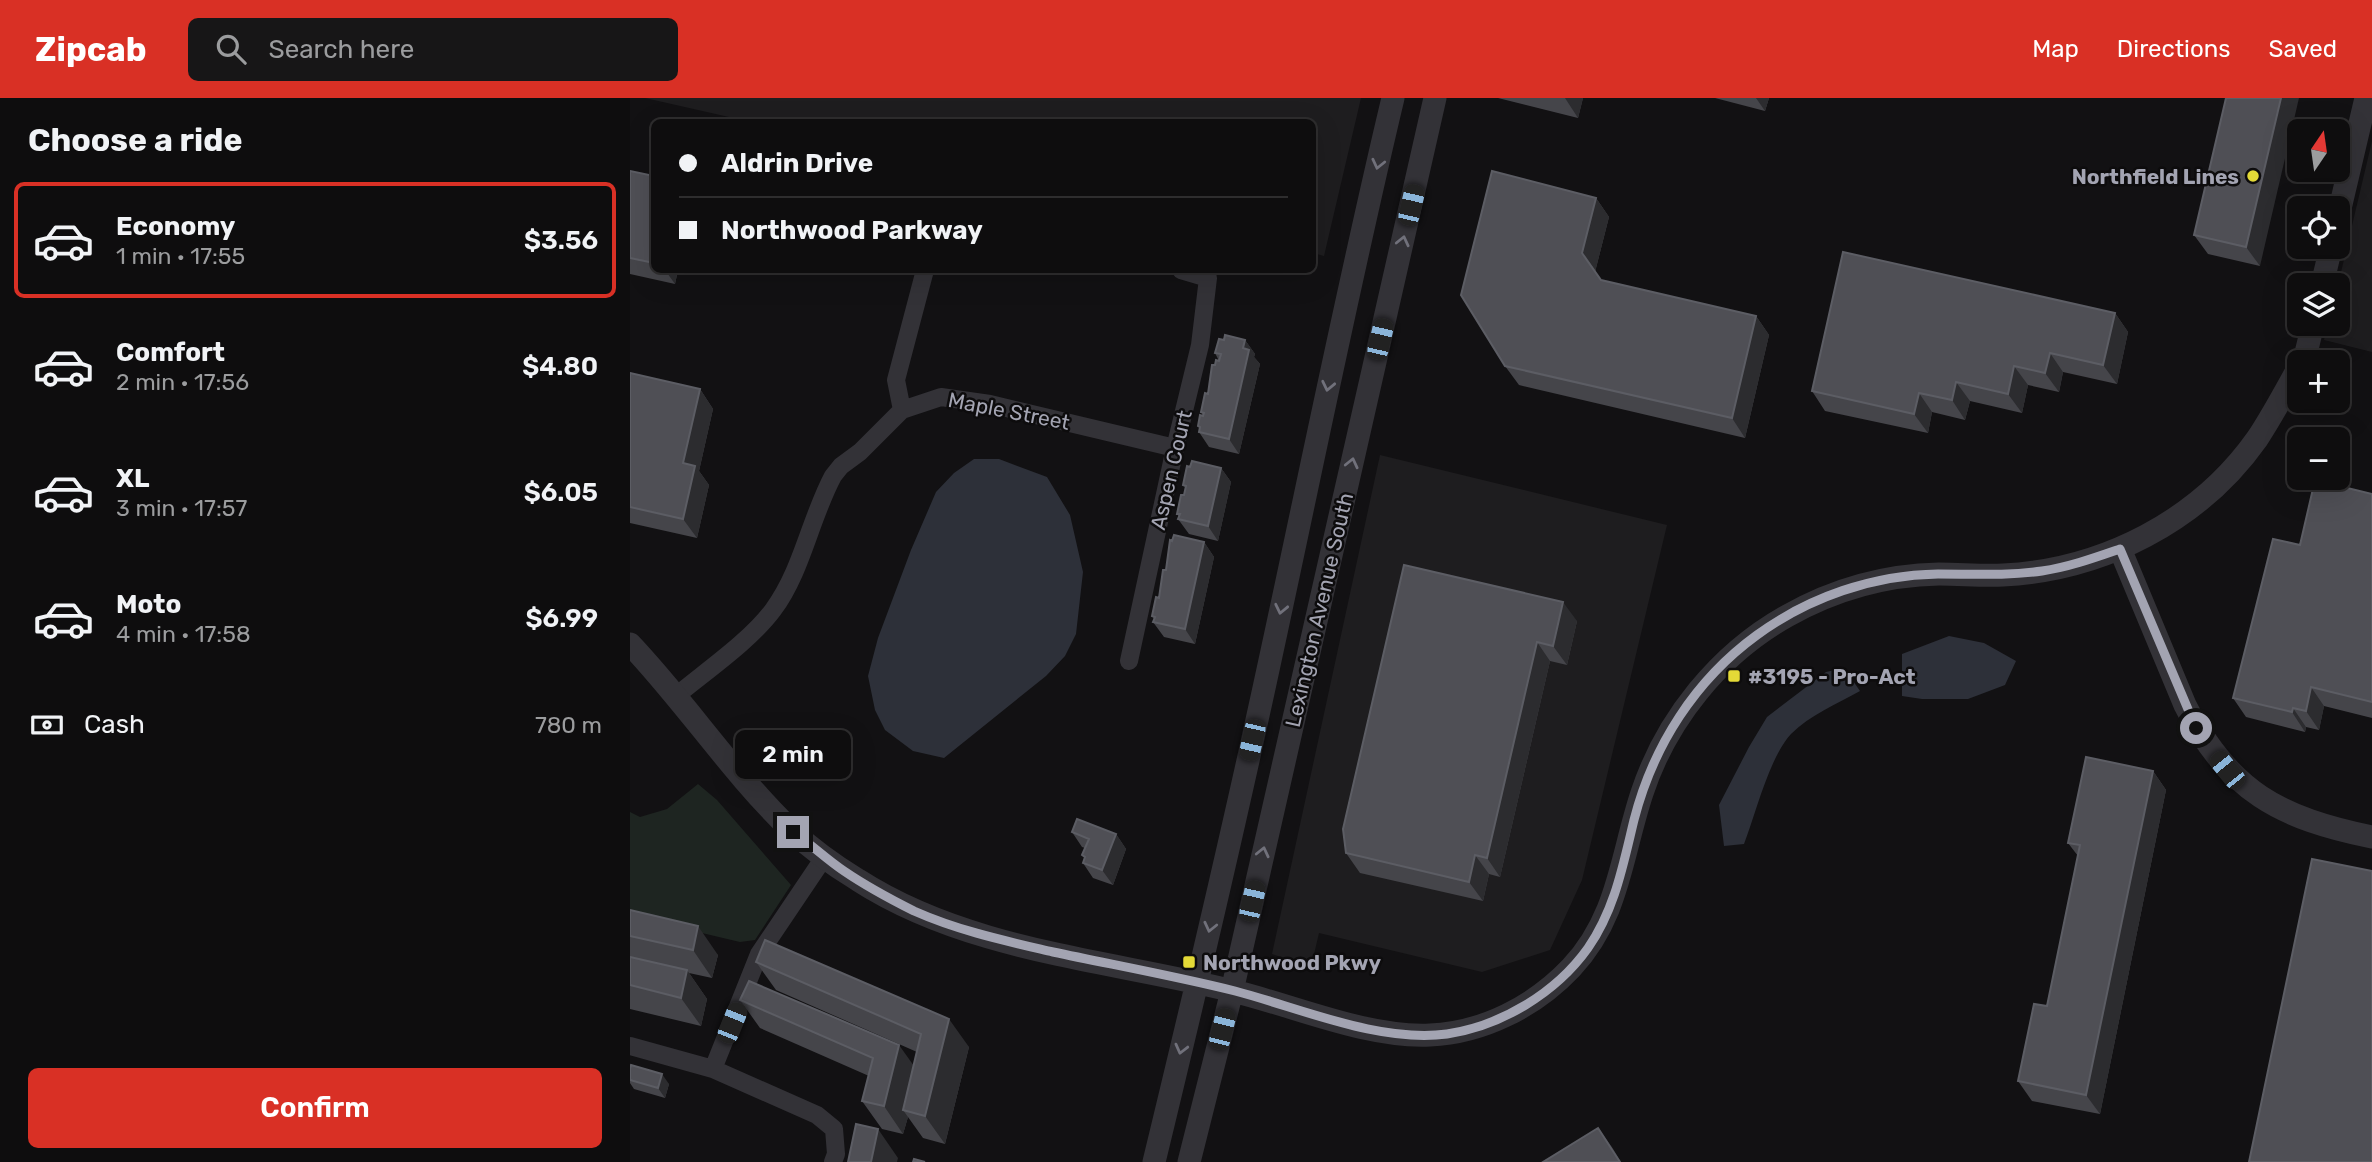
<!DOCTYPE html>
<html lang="en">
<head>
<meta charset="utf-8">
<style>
  :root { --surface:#0e0d0e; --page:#171617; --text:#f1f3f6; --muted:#9b9c9e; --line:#2e2d2e; --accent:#d93025 }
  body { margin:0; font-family:Rubik,sans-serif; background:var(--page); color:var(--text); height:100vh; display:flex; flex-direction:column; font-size:26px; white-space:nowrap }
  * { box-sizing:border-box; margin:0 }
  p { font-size:23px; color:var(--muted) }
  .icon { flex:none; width:38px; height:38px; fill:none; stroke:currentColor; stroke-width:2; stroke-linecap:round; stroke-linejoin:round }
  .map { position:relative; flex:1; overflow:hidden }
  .sheet { display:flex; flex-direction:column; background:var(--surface); width:630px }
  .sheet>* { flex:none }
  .hud { position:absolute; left:21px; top:21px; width:665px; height:154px; border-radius:10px; box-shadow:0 7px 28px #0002,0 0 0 2px var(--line); display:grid; align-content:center; height:154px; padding:0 28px; background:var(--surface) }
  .needle { width:46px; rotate:13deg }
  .tools { position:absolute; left:1657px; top:21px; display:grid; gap:14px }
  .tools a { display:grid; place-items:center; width:63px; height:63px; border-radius:10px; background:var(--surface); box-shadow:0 7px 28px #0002,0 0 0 2px var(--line); font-size:35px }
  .end { position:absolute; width:32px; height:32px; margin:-16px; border:9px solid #a3a4b2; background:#111; box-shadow:0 0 0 4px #111 }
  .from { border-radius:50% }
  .bubble { position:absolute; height:49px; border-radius:10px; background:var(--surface); box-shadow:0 7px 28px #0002,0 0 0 2px var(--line); font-size:23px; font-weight:600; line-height:49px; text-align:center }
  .car { position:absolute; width:21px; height:42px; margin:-21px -10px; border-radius:9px; box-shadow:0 0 5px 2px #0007; background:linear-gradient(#222 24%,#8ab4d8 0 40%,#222 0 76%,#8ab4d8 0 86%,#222 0) }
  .hud b { display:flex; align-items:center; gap:24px; height:66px; font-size:26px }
  .hud b+b { border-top:2px solid var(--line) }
  .hud i { width:18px; height:18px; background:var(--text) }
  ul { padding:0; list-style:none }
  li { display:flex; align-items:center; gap:21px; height:116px; margin:0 14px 10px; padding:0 14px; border:4px solid transparent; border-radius:10px }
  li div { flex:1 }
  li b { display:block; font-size:26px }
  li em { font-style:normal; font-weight:600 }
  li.current { border-color:var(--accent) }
  li>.icon { width:63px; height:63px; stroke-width:1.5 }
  h2 { padding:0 28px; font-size:32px; line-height:84px }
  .pay { display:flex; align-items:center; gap:18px; height:77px; padding:0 28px; font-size:26px }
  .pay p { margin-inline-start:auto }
  .primary-button { display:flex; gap:14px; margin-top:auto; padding:14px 28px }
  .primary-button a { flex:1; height:80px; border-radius:10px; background:var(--accent); color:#fff; font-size:28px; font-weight:600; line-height:80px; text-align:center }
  header { display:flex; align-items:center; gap:42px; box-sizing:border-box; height:98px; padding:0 35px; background:var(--accent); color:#fff }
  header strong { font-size:33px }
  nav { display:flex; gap:38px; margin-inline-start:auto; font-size:24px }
  .search { width:490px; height:63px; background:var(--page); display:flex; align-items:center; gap:18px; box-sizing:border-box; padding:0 24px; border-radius:10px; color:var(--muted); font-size:26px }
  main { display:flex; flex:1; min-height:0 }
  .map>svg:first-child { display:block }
  .built { fill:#1e1d1f }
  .green { fill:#1e2521 }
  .water { fill:#2d3039 }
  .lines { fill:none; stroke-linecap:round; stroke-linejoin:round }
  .minor { stroke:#333237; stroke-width:18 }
  .tertiary { stroke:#333237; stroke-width:23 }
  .wall { fill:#45454a }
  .shaded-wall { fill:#2c2c2f }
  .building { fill:#4f4f55; stroke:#5c5d64; stroke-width:2 }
  .oneway { stroke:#71717b }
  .route { stroke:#a3a4b2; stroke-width:9 }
  .poi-dot { fill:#e4da37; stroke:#0d0c0d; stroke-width:2.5 }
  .labels { text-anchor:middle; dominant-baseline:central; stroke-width:5; stroke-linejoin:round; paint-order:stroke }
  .poi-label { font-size:21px; font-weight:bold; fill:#a3a4b2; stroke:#0d0c0d; text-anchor:start }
  .street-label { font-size:21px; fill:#a3a4b2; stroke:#0d0c0d }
</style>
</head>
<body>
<header>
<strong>Zipcab</strong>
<div class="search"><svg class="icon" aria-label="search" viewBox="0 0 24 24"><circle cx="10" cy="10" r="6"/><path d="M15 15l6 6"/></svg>Search here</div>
<nav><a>Map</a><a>Directions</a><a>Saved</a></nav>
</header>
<main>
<section class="sheet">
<h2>Choose a ride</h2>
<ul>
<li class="current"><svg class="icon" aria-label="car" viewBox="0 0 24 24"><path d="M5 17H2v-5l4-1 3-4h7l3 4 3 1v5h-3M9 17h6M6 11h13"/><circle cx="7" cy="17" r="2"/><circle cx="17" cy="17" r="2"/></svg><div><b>Economy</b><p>1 min · 17:55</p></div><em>$3.56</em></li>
<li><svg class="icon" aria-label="car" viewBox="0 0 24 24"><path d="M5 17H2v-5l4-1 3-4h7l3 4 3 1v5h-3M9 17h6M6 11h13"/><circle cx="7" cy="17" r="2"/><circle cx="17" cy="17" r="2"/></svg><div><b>Comfort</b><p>2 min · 17:56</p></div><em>$4.80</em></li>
<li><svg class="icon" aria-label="car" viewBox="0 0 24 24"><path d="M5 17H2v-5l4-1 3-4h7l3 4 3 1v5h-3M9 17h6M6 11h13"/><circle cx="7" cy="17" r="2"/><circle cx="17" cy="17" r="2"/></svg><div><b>XL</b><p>3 min · 17:57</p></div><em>$6.05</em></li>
<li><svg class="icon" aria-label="car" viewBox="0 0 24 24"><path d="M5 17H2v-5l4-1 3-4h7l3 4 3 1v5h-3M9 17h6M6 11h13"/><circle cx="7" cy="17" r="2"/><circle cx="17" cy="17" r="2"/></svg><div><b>Moto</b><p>4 min · 17:58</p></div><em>$6.99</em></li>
</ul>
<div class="pay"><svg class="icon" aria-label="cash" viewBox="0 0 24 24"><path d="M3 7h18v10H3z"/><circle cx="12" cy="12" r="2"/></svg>Cash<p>780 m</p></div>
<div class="primary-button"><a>Confirm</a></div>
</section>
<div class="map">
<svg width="1742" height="1064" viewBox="0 0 1742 1064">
  <rect width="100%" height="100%" fill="#121113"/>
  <!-- built -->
  <path class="built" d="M15 0H731L694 158 683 155 682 24H121Z
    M1742 43V254L1694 242 1698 226H1708V187Z
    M750 357 1037 427 952 782 920 852 852 874 689 835 681 869 642 856Z"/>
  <!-- green -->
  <path class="green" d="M68 686 87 702 161 787 125 842 110 844 0 818V714L10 719 37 711Z"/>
  <!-- water -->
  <path class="water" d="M344 361H369L417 379 440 417 453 474 446 536 435 558 416 578 314 660 283 653 255 632 245 612 238 578 248 540 281 452 306 394 324 375Z
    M1319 538 1354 545 1386 563 1375 587 1338 601H1292L1272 598V556Z
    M1214 570 1230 593C1207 606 1180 617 1161 636 1139 660 1126 715 1114 746L1094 748 1089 707 1119 649 1137 619 1196 574Z"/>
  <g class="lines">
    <!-- minor -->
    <path class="minor" d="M272 312 266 282 295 172
      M499 563 545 350 570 247 578 180 551 172
      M46 598C76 573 120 543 143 512 172 473 180 421 203 378L211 368 230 354 272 312 311 299 360 306 545 350
      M195 758 129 856 83 971 187 1017 204 1031 206 1056 203 1064
      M0 948 83 971"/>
    <!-- tertiary -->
    <path class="tertiary" d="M1708 119 1736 0
      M1692 187 1701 149
      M1671 264 1676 255 1683 226
      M1490 451 1555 607C1599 694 1650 720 1742 739
      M0 546C56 605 102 675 160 731 180 750 205 768 228 782 338 853 479 862 603 893 665 908 737 940 800 937 853 935 905 908 941 870 989 819 991 758 1012 695 1036 622 1089 556 1157 518 1203 492 1256 477 1309 476 1331 476 1352 478 1373 477 1473 472 1569 423 1627 341 1643 317 1656 292 1670 267
      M524 1064C564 899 603 734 639 567 680 378 718 188 763 0
      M559 1064 602 893 805 0"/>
  </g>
  <!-- wall -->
  <path class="wall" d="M868 0H953L948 20Z
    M1085 0H1139L1135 13Z
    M1596 0 1630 168 1578 156 1564 137Z
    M0 73 24 78V172H48L45 186 0 176Z
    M966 100 979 119 965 174 971 182 1126 218 1139 237 1115 340 889 287 875 268Z
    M1485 215 1498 234 1487 286 1433 274 1429 294 1398 287 1392 315 1340 303 1335 322 1302 314 1298 335 1195 313 1182 293Z
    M594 242H615L625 256 624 259 630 266 609 356 579 349 569 334 570 331 568 328 573 317 571 314 578 296 585 267 589 263 585 255Z
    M0 275 70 291 83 311 69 373 79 387 67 440 0 425Z
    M591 370 601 384 588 443 559 436 548 421 549 419 547 416 556 390 553 387Z
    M1742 396V620L1694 608 1689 632 1676 629 1675 634 1616 619 1603 600 1670 447Z
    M574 444 584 459 565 546 534 539 523 524 524 521 522 518 529 500 536 472Z
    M774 467 947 523 937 567 920 563 870 779 859 776 853 803 730 775 716 755Z
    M1523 673 1536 692 1470 1016 1402 1003 1388 983 1417 908 1448 758 1438 745Z
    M442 734 486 736 496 751 483 787 463 780 453 765 455 761 452 757 455 750 452 749Z
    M0 812 88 857 82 880 59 875 77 901 71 928 0 911Z
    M126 864 339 949 315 1046 293 1040 278 1019 273 1036 252 1031 232 1003 239 978 130 930 110 902 283 968 287 954 146 892Z
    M0 971 39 986 35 1000 4 991 0 985Z"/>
  <!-- shaded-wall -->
  <path class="shaded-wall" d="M935 0H953L948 20Z
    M1126 0H1139L1135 13Z
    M1651 0H1669L1630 168 1616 149Z
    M966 100 979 119 965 174 952 155Z
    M35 172H48L45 186Z
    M1485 215 1498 234 1487 286 1473 267Z
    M1126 218 1139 237 1115 340 1102 320Z
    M615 242 625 256 624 259 630 266 609 356 599 341Z
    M1420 255 1433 274 1429 294 1415 275Z
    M1384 268 1398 287 1392 315 1378 296Z
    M1326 284 1340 303 1335 322 1322 302Z
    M70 291 83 311 69 373 79 387 67 440 53 421V365Z
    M1289 295 1302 314 1298 335 1284 316Z
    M591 370 601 384 588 443 578 428Z
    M574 444 584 459 565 546 555 531Z
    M933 504 947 523 937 567 923 548Z
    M907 544 920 563 870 779 857 760Z
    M1681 589 1694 608 1689 632 1676 613Z
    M1663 610 1676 629 1675 634 1662 614Z
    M1523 673 1536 692 1470 1016 1456 997Z
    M486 736 496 751 483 787 472 772Z
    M845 757 859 776 853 803 839 784Z
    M68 828 88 857 82 880 63 852Z
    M57 872 77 901 71 928 51 900Z
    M319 921 339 949 315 1046 295 1018Z
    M269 947 289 975 273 1012 278 1019 273 1036 254 1008Z
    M32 976 39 986 35 1000 28 990Z
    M968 1030 982 1049 991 1064H990Z
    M248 1031 268 1060 267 1064H241Z"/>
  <!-- building -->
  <path class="building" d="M1596 0H1651L1616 149 1564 137Z
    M0 73 24 78V165L0 160Z
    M862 73 966 100 952 155 971 182 1126 218 1102 320 875 268 831 197Z
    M1213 154 1485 215 1473 267 1420 255 1415 275 1384 268 1378 296 1326 284 1322 302 1289 295 1284 316 1182 293Z
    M595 237 615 242 613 250 619 252 599 341 569 334 570 329 568 328 570 317 573 318 574 315 571 314 575 295 578 296 582 267H585L586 262 589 263 591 256 585 255 589 241 594 242Z
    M0 275 70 291 53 365 65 368 53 421 0 409Z
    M562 363 591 370 578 428 548 421 550 416H547L551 397H554L556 388 553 387 557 368 560 369Z
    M1685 382 1742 396V604L1681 589 1676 613 1663 610 1662 614 1603 600 1643 441 1670 447Z
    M544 437 574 444 555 531 523 524 525 519 522 518 526 499 529 500 533 472H536L540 442 542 443Z
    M774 467 933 504 923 548 907 544 857 760 845 757 839 784 716 755 713 731Z
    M1456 659 1523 673 1456 997 1388 983 1404 906 1417 908 1450 747 1438 745Z
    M447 721 486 736 472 772 453 765 455 759 452 757 459 741 442 734Z
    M1682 761 1742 773V1064H1619Z
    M0 812 68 828 63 852 0 838Z
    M135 842 319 921 295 1018 273 1012 291 936 126 864Z
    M0 859 57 872 51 900 0 887Z
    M119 883 269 947 254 1008 232 1003 243 960 110 902Z
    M1 967 32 976 28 990 0 982V971Z
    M226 1026 248 1031 241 1064H218Z
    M968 1030 990 1064H913Z
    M284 1061 295 1064H283Z"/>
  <!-- one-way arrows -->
  <defs><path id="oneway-chevron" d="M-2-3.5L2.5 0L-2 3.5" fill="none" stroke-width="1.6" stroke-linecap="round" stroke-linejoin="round" transform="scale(1.75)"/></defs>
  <g class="oneway">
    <use href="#oneway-chevron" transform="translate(748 66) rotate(103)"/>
    <use href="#oneway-chevron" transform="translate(773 143) rotate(-77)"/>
    <use href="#oneway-chevron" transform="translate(698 288) rotate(102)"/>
    <use href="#oneway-chevron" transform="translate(722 365) rotate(-77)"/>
    <use href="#oneway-chevron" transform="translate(651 511) rotate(102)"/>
    <use href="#oneway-chevron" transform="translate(633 754) rotate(-77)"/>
    <use href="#oneway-chevron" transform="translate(580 829) rotate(103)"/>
    <use href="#oneway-chevron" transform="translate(551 951) rotate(104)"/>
  </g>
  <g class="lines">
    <!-- route -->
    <path class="route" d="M163 734C181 746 196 761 214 773 236 788 260 801 284 813 329 833 376 843 423 854 484 867 545 878 605 893 670 910 749 945 817 936 871 928 926 895 958 850 985 811 993 767 1004 722 1023 648 1065 582 1127 537 1179 499 1243 477 1308 476 1343 476 1377 478 1412 473 1439 469 1464 460 1490 451L1566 630"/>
  </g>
  <!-- markers -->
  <g class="poi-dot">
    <circle cx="1623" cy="78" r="7"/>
    <rect x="1097" y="571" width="14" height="14" rx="3.5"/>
    <rect x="552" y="857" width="14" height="14" rx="3.5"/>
  </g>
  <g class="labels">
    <!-- poi labels -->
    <g class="poi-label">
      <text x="1609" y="78" text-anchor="end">Northfield Lines</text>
      <text x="1118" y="578">#3195 - Pro-Act</text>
      <text x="573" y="864">Northwood Pkwy</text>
    </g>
    <!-- street labels -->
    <g class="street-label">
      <text transform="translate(379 313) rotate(11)">Maple Street</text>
      <text transform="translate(541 372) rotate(-77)">Aspen Court</text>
      <text transform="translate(689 512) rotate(-77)">Lexington Avenue South</text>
    </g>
  </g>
</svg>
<div class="tools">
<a><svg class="needle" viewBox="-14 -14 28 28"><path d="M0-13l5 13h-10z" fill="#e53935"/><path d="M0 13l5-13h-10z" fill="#9b9c9e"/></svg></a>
<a><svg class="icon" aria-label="locate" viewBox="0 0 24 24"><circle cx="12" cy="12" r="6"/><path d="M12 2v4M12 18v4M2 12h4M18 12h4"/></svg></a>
<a><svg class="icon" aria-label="layers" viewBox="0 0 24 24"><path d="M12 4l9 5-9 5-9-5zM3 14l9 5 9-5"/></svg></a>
<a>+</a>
<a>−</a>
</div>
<i class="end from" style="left:1566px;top:630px"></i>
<i class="end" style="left:163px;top:734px"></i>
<div class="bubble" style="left:105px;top:632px;width:116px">2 min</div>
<i class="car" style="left:781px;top:107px;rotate:13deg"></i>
<i class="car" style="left:750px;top:241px;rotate:13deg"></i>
<i class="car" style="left:622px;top:642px;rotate:193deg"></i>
<i class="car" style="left:1597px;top:672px;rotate:321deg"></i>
<i class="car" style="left:622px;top:803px;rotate:13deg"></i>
<i class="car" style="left:102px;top:925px;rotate:22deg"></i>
<i class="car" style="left:592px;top:931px;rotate:14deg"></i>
<div class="hud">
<b><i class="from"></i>Aldrin Drive</b>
<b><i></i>Northwood Parkway</b>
</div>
</div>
</main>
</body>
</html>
